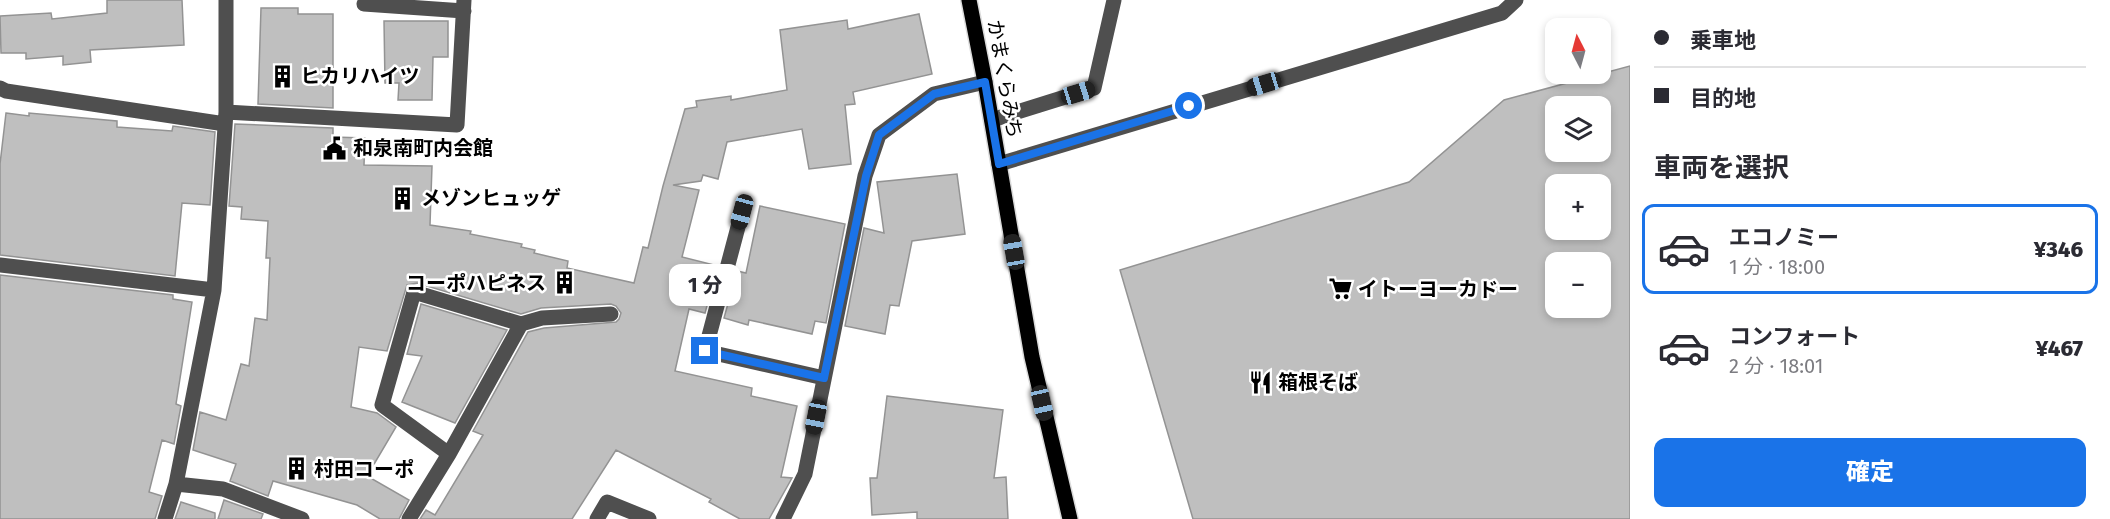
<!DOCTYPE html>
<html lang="ja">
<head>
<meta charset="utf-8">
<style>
  :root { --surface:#fff; --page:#f2f2f3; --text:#2b2b33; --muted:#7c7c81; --line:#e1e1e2; --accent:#1a73e8 }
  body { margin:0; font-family:"Fira Sans","Noto Sans JP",sans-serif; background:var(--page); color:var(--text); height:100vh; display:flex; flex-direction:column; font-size:22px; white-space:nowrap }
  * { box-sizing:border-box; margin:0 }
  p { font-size:20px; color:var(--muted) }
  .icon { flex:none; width:33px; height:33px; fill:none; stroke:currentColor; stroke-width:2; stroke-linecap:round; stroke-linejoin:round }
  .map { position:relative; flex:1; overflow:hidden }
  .sheet { display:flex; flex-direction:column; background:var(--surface); width:480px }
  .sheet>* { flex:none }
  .top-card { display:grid; align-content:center; height:132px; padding:0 24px; background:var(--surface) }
  .needle { width:39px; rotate:354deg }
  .fabs { position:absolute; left:1545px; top:18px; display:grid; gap:12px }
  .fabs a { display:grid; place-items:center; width:66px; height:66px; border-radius:12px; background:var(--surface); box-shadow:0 3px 9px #0003; font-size:30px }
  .end { position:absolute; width:27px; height:27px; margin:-14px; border:8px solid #1a73e8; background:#fff; box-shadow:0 0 0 3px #fff }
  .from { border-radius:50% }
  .bubble { position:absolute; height:42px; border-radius:12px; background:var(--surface); box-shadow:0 3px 9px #0003; font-size:20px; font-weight:800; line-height:42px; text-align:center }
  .car { position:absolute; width:18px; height:36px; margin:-18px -9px; border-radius:8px; box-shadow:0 0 4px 2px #0007; background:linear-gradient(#222 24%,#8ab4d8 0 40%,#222 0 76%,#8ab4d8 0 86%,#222 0) }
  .top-card b { display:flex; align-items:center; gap:21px; height:57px; font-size:22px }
  .top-card b+b { border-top:2px solid var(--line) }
  .top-card i { width:15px; height:15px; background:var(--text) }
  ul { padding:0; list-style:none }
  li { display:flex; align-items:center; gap:18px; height:90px; margin:0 12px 9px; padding:0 12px; border:3px solid transparent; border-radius:12px }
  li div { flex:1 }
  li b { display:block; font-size:22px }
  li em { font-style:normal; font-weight:800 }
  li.selected { border-color:var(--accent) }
  li>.icon { width:54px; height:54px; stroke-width:1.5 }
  h2 { padding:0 24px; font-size:27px; line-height:72px }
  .primary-button { display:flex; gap:12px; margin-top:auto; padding:12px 24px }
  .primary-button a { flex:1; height:69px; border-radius:12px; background:var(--accent); color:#fff; font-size:24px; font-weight:800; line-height:69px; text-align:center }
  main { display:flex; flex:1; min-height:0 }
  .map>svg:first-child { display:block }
  .building { fill:#bfbfbf; stroke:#939393; stroke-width:1.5; fill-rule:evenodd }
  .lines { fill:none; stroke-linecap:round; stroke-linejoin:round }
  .major-casing { stroke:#dbdbdb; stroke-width:18 }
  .minor { stroke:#4f4f4f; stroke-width:15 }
  .major { stroke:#000; stroke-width:15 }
  .route { stroke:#1a73e8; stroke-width:8 }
  .labels { text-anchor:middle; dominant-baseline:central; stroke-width:5; stroke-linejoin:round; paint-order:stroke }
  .poi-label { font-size:20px; font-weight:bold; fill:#000; stroke:#fff; text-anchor:start }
  .street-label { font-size:20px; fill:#000; stroke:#fff }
</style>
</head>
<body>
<main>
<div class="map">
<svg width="1630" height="519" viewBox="0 0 1630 519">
  <rect width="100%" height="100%" fill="#fff"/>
  <!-- building -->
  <path class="building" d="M107 0H182L184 45 90 50 91 62 63 65V56L26 59V53H1L0 16 51 13 52 19 107 13Z
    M261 8H298V14H333V108L258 104Z
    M919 14 932 74 853 92 855 104 845 105 851 164 809 169 802 129 727 142 718 179 703 175 701 181 673 185 699 190 682 257 718 266 705 313 689 309 675 371 752 388 751 396 797 406 781 477 792 478 769 519H740L709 502 711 499 616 450 572 519H420L426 510 435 515 483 435 473 431 528 332 544 328 616 322 619 319 621 313 616 306 611 304 541 308 521 314 417 283 407 285 387 351 359 347 351 407 377 413 396 427 367 476 409 500 399 519H380L357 505 273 481 268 496 230 481 236 464 193 450 200 412 226 420 241 364 249 366 255 318 267 320 270 258H266L268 221 241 219 242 207 229 206 235 124 333 128V137L365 138 364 165 432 166 430 225 471 231 470 234 522 244 521 247 535 250 534 253 568 261 567 268 634 283 643 247 648 248 663 186 685 109 697 107 696 101 731 96V100L787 90 780 30 847 20 848 29Z
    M384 21H448V57H433L432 100H398L399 83H385Z
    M1630 66V519H1193L1120 270 1409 182 1504 100ZM1556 106H1600V152H1556ZM1556 184H1600V230H1556ZM1556 262H1600V308H1556Z
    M6 113 29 116V113L117 121V127L172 131 173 126 215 132 210 205 182 203 175 276 0 255V164Z
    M957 174 965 234 912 241 899 306 890 305 885 334 845 326 864 228 884 233 877 182Z
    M760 206 845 224 826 323 815 321 812 334 749 320 748 325 724 318 737 271 746 273Z
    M0 275 173 295V299L192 302 176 404 181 406 174 444 162 440 149 492 162 496 155 519H0Z
    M421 304 507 330 455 423 402 402 422 356 407 354Z
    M887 396 1003 410 994 478 1006 477 1008 519H917V512L872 515 870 478H877Z
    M224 500 263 514 261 519H218Z
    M181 502 215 513V519H175Z"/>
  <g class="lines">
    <defs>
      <path id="major" d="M969 0 985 82 1032 357 1070 519"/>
    </defs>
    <!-- major casing -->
    <use href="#major" class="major-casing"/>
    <!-- minor -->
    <path class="minor" d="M364 4 464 11
      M0 88 6 91 225 124
      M226 112 457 125 464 0
      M992 120 1094 88 1114 0
      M999 164 1502 13 1516 0
      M742 212 705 351 824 378
      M0 265 214 290
      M449 454 382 405 414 292 521 324
      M176 484 223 489 302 519
      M165 519 176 484 214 290 226 112V0
      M409 519 449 454 521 324 542 318 611 314
      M597 519 607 502 649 519
      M783 519 805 474 865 176 879 135 934 94 985 82"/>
    <!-- major -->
    <use href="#major" class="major"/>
  </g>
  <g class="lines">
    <!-- route -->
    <path class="route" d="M705 351 824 378 866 176 879 135 934 94 985 82 999 164 1189 106"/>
  </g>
  <!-- icons -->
  <defs>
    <symbol id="building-bare" viewBox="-9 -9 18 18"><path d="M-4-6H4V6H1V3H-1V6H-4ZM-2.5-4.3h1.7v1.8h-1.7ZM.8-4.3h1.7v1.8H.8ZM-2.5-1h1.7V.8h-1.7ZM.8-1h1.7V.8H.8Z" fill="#000" stroke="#fff" stroke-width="2.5" paint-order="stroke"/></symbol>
    <symbol id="civic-bare" viewBox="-9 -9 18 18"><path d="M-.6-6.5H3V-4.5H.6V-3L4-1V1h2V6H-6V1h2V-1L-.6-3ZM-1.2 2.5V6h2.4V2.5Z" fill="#000" stroke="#fff" stroke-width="2.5" paint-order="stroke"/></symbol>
    <symbol id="supermarket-bare" viewBox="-9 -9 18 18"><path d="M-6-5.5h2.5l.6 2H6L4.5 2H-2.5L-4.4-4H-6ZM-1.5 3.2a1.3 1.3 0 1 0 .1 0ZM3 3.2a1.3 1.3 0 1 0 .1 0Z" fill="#000" stroke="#fff" stroke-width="2.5" paint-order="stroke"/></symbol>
    <symbol id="restaurant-bare" viewBox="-9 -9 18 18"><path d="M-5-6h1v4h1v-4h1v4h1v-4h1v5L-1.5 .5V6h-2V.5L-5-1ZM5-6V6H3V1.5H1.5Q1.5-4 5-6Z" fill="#000" stroke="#fff" stroke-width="2.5" paint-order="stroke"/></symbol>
  </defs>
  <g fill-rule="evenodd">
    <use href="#building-bare" x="266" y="60" width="33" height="33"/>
    <use href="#civic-bare" x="318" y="132" width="33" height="33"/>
    <use href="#building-bare" x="386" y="182" width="33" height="33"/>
    <use href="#building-bare" x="548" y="266" width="33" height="33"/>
    <use href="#supermarket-bare" x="1324" y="272" width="33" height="33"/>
    <use href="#restaurant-bare" x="1244" y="366" width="33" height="33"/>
    <use href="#building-bare" x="280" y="452" width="33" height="33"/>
  </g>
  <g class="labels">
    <!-- poi labels -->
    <g class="poi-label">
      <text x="300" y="76">ヒカリハイツ</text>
      <text x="353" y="148">和泉南町内会館</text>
      <text x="421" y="198">メゾンヒュッゲ</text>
      <text x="546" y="283" text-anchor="end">コーポハピネス</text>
      <text x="1358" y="289">イトーヨーカドー</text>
      <text x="1278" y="382">箱根そば</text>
      <text x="314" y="469">村田コーポ</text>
    </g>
    <!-- street labels -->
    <g class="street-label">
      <text transform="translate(1005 79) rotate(80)">かまくらみち</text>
    </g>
  </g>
</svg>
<div class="fabs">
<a><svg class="needle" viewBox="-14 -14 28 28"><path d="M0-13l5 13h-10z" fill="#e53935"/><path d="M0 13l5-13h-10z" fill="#7c7c81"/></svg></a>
<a><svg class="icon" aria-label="layers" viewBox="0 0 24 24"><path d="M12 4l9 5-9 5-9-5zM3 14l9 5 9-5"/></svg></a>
<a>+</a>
<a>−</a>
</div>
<i class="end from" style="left:1189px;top:106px"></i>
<i class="end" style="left:705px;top:351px"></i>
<div class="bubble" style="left:669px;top:264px;width:72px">1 分</div>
<i class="car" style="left:1264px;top:84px;rotate:253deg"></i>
<i class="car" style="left:1078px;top:93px;rotate:73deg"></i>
<i class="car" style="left:742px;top:212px;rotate:195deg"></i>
<i class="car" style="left:1014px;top:252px;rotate:350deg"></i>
<i class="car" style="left:1042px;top:403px;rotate:167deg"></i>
<i class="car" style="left:816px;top:417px;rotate:191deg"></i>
</div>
<section class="sheet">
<div class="top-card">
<b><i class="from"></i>乗車地</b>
<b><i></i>目的地</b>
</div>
<h2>車両を選択</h2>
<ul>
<li class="selected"><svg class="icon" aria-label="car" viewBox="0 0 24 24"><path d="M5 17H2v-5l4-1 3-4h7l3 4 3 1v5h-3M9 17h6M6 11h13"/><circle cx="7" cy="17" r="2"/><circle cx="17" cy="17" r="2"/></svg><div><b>エコノミー</b><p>1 分 · 18:00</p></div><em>¥346</em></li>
<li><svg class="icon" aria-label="car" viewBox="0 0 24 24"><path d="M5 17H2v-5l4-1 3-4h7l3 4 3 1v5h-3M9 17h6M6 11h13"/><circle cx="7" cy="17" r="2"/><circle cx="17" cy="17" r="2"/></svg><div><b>コンフォート</b><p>2 分 · 18:01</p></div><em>¥467</em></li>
</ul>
<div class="primary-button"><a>確定</a></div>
</section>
</main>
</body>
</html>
